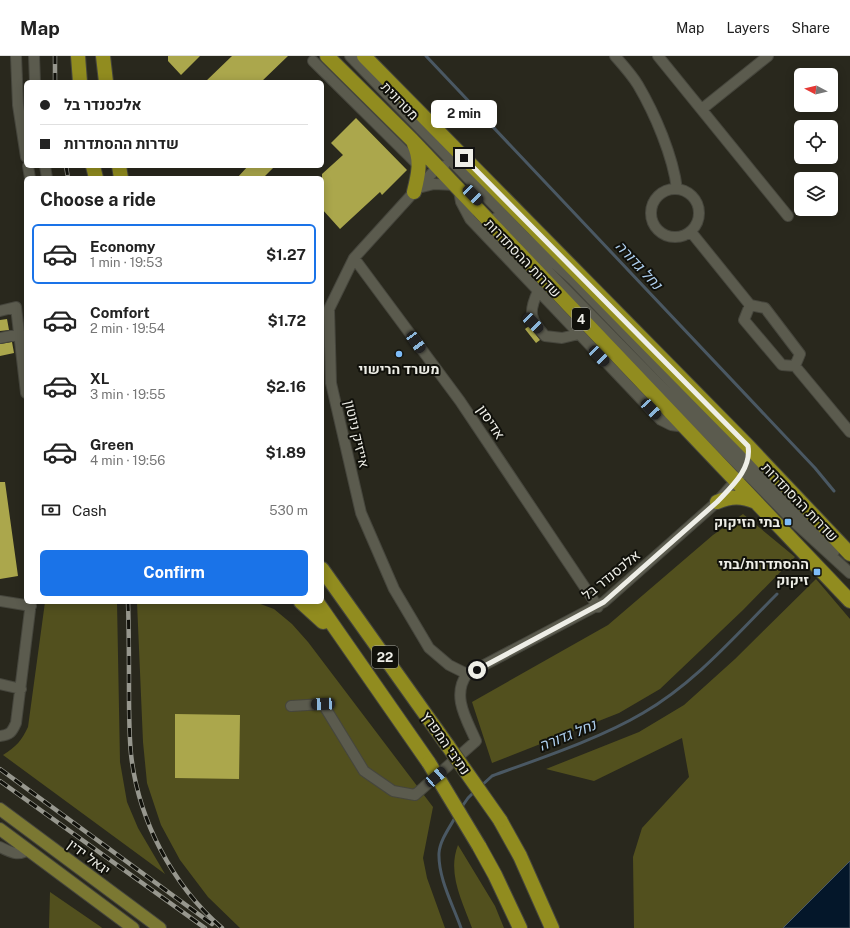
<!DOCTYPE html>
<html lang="en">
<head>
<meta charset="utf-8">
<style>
  :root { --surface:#fff; --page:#f2f2f2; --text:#222; --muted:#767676; --line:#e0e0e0; --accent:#1a73e8 }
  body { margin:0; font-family:"Public Sans",Heebo,sans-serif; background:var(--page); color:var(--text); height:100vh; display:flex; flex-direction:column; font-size:15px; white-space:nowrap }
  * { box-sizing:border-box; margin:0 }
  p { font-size:13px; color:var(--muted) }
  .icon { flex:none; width:22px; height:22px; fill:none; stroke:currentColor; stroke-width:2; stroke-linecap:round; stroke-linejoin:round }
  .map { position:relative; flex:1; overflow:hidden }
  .panel { position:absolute; left:24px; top:120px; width:300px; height:428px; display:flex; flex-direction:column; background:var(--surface); border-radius:6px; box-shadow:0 2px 10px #0003 }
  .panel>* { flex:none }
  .banner { position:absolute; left:24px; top:24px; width:300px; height:88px; border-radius:6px; box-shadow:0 2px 10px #0003; display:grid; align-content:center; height:88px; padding:0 16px; background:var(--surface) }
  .needle { width:26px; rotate:277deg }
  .buttons { position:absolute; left:794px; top:12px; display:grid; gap:8px }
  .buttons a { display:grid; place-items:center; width:44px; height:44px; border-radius:6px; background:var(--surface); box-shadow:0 2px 10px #0003; font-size:20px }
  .end { position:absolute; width:18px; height:18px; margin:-9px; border:5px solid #eeeee7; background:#111; box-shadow:0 0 0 2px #111 }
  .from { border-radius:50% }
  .bubble { position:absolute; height:28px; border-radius:6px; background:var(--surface); box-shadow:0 2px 10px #0003; font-size:13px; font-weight:700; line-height:28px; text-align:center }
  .car { position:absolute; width:12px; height:24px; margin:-12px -6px; border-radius:5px; box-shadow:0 0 3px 1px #0007; background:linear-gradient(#222 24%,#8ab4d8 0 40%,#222 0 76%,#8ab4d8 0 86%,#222 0) }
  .banner b { display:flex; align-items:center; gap:14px; height:38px; font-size:15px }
  .banner b+b { border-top:1px solid var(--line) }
  .banner i { width:10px; height:10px; background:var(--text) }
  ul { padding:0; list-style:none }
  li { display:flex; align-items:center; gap:12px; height:60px; margin:0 8px 6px; padding:0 8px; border:2px solid transparent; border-radius:6px }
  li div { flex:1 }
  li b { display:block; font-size:15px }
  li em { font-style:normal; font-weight:700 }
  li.selected { border-color:var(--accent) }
  li>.icon { width:36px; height:36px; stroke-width:1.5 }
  h2 { padding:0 16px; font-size:18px; line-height:48px }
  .pay { display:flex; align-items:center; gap:10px; height:44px; padding:0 16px; font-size:15px }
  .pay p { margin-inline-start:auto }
  .action { display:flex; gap:8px; margin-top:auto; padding:8px 16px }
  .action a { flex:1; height:46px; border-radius:6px; background:var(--accent); color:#fff; font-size:16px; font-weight:700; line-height:46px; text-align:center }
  header { display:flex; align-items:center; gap:24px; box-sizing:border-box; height:56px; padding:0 20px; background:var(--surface); border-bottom:1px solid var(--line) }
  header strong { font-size:19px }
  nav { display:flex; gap:22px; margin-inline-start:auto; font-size:14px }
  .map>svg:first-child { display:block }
  .green { fill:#52501e }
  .water { fill:#04172a; stroke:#4a5863 }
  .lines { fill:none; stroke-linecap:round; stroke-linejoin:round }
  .stream { stroke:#4a5863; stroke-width:3 }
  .building { fill:#aba74c }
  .minor-casing { stroke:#46463d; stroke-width:12 }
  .major-casing { stroke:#46463d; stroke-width:14 }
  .highway-casing { stroke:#46463d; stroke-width:16 }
  .minor { stroke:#5b5b4e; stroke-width:10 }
  .major { stroke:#7b7832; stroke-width:12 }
  .highway { stroke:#918c1f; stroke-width:14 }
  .rail-casing { stroke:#97978e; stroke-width:4.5 }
  .rail { stroke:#11110b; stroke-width:3; stroke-dasharray:9; stroke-linecap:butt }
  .highway-bridge-casing { stroke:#46463d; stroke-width:16; stroke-linecap:butt }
  .highway-bridge { stroke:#918c1f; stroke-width:14 }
  .route { stroke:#eeeee7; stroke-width:5 }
  .poi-dot { fill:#7ebdf9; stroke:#11110b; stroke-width:1.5 }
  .labels { text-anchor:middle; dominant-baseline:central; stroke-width:4; stroke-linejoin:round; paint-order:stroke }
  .shield { fill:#11110b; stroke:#acaca5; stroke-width:1 }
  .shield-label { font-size:13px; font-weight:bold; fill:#eeeee7 }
  .street-label { font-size:14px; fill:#eeeee7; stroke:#11110b }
  .poi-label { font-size:14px; font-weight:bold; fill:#eeeee7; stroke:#11110b; text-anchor:end }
  .water-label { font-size:15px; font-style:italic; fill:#afd0f0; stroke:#11110b }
</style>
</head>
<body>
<header>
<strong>Map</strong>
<nav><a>Map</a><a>Layers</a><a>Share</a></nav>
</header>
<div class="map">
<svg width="850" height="872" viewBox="0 0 850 872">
  <rect width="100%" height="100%" fill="#29281d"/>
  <!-- green -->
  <path class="green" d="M743 458 795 501 743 554 660 633 619 657 492 707 472 646 608 569 713 479Z
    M816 523 850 563V805L783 872H634L633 801 642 772 689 721 682 682 594 725 546 713 639 676 684 649 735 603Z
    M45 546H117L120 706 127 746 138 772 165 818 3 699C16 691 22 684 28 671Z
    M137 546H255L274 553 292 568 308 586 433 751 423 802 427 822 445 872H240L208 841 180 804 161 769 147 727 143 686Z
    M458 789 495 850 504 872H472C462 845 447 817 458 789Z
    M50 836 101 871 102 872H49Z"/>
  <!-- water -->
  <path class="water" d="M850 805V872H783Z"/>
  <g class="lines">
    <!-- stream -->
    <path class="stream" d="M426 0 815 412 834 435
      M481 730 492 720C541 702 599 683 643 657 695 627 735 580 777 538
      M461 752 468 742 475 735
      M456 760C450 771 440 784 439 797 438 822 453 849 461 872"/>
  </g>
  <!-- building -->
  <path class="building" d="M168 0H200L181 19 168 5Z
    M232 0H288L261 26H205Z
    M356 62 407 114 382 139 380 136 340 173 322 153V118L343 99 331 87Z
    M248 110H275L263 122H237Z
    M7 263 9 274 0 275V264Z
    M529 270 540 284 536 287 525 273Z
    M12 286 14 297 0 300V288Z
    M0 426H5L18 520 0 523Z
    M175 658 240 659 239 723 175 722Z"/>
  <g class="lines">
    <defs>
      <path id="minor" d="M16 0 18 49 26 101
        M34 0 35 26
        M350 0 525 181 573 224 834 496
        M615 0C623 9 632 19 638 29 655 58 673 100 677 133
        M658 0 788 160
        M313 5 419 110
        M702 53 768 0
        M28 110 30 122
        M45 110 47 122
        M444 110 437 112 414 136 354 202 329 253 331 327 361 457 394 533 429 592 449 609 467 618
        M418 132 434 128 454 129
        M651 157a24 24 0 1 1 48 0a24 24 0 1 1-48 0Z
        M459 135 461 146 470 163 661 364 671 369 685 371
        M496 162 791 463 850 517
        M691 176 750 249 765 252 800 298 795 310
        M354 202 460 345 598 551
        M538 235C528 257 530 263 545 280L562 282 579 278
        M750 249 744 264 782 309 795 310 850 376
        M0 255 16 251 26 337
        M0 282 20 278
        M0 545 31 550
        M0 628 21 633
        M291 650 323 648 364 715 393 735 415 739 476 685C467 664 451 640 467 618L604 546 717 446 740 420
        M0 680C10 679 12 676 16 667L31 546
        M0 791C8 795 19 801 27 794"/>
      <path id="major" d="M0 753 160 872
        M0 773 133 872"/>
      <path id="highway" d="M78 0 80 26
        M103 0 106 26
        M327 0 412 84 850 545
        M364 0 748 390 850 498
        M93 110 96 122
        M119 110 121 122
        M414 136C418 120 422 104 414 88
        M717 446C731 440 742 440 756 446
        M322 513 448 690
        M301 546 323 566
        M317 546 429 707
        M500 764 520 800 552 872
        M479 790 495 819 520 872"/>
    </defs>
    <!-- minor casing -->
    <use href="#minor" class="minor-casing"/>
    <!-- major casing -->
    <use href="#major" class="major-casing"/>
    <!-- highway casing -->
    <use href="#highway" class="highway-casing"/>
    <!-- minor -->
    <use href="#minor" class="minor"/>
    <!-- major -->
    <use href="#major" class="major"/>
    <!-- highway -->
    <use href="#highway" class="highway"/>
    <defs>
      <path id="rail" d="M55 26V0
        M66 110 68 122
        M128 546C129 575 129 605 129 634 129 655 129 677 131 698 138 763 172 829 222 872
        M0 713 212 868
        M0 725 205 872"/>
    </defs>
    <!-- rail casing -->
    <use href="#rail" class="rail-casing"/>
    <!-- rail -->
    <use href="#rail" class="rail"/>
    <defs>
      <path id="highway-bridge" d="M448 690 500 764
        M429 707 479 790"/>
    </defs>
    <!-- highway-bridge casing -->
    <use href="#highway-bridge" class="highway-bridge-casing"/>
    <!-- highway-bridge -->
    <use href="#highway-bridge" class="highway-bridge"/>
  </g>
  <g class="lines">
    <!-- route -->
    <path class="route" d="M464 102 748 390C752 413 731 431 717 446L604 546 477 614"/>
  </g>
  <!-- markers -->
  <g class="poi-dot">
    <circle cx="399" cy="298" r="4"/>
    <rect x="784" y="462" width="8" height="8" rx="2"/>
    <rect x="813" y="512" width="8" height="8" rx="2"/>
  </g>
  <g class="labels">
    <!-- shield labels -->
    <g class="shield">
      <rect x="572" y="252" width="18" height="22" rx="3"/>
      <rect x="372" y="590" width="26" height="22" rx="3"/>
    </g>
    <g class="shield-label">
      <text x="581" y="263">4</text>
      <text x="385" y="601">22</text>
    </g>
    <!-- street labels -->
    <g class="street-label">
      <text transform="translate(400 45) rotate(46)">מטרונית</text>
      <text transform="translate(523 202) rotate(46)">שדרות ההסתדרות</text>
      <text transform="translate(491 366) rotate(56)">אדיסון</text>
      <text transform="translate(357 378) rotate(77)">אייזיק ניוטון</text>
      <text transform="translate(800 446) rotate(46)">שדרות ההסתדרות</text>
      <text transform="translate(611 519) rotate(-39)">אלכסנדר בל</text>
      <text transform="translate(446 687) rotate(55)">נתיבי המפרץ</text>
      <text transform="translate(89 801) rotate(37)">יגאל ידין</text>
    </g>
    <!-- poi labels -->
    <g class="poi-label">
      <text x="399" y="313" text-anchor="middle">משרד הרישוי</text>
      <text x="780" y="466">בתי הזיקוק</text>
      <text x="809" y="508">ההסתדרות/בתי<tspan x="809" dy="16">זיקוק</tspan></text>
    </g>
    <!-- water labels -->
    <g class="water-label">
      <text transform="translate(639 209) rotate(47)">נחל גדורה</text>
      <text transform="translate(567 679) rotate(-22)">נחל גדורה</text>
    </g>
  </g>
</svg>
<div class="buttons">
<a><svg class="needle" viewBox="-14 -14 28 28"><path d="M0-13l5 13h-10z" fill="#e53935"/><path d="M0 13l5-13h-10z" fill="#767676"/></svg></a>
<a><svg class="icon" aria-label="locate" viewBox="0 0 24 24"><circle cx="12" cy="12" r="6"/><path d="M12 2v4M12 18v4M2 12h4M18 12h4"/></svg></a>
<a><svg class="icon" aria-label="layers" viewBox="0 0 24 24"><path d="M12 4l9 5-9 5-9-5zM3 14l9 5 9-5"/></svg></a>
</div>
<i class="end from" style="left:477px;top:614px"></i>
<i class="end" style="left:464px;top:102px"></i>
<div class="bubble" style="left:431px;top:44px;width:66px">2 min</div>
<i class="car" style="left:473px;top:139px;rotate:135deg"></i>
<i class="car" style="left:533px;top:267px;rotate:136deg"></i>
<i class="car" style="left:416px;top:286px;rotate:144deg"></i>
<i class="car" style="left:599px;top:300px;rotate:136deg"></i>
<i class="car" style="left:651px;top:353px;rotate:137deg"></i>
<i class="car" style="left:323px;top:648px;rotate:267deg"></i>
<i class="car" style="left:436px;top:721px;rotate:49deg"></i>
<div class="banner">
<b><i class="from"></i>אלכסנדר בל</b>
<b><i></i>שדרות ההסתדרות</b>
</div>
<section class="panel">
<h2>Choose a ride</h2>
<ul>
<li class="selected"><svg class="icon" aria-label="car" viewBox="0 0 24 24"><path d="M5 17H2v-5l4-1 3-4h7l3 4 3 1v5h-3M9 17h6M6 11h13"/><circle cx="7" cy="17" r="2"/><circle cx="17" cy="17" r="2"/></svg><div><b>Economy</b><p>1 min · 19:53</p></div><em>$1.27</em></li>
<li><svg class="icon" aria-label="car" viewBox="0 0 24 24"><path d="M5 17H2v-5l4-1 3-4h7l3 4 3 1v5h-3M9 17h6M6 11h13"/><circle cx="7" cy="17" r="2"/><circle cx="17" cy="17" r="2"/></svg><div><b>Comfort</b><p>2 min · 19:54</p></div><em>$1.72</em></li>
<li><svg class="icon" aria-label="car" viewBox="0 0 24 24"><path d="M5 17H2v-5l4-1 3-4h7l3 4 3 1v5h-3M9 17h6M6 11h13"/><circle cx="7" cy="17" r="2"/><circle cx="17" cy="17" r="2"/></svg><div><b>XL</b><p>3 min · 19:55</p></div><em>$2.16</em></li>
<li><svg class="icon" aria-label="car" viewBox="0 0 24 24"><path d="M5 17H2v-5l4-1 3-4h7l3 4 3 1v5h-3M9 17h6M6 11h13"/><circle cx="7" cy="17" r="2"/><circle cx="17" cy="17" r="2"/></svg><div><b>Green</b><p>4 min · 19:56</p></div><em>$1.89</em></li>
</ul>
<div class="pay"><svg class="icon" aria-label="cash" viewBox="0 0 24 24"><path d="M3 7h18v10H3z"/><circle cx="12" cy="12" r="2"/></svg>Cash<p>530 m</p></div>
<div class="action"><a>Confirm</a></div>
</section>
</div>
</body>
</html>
